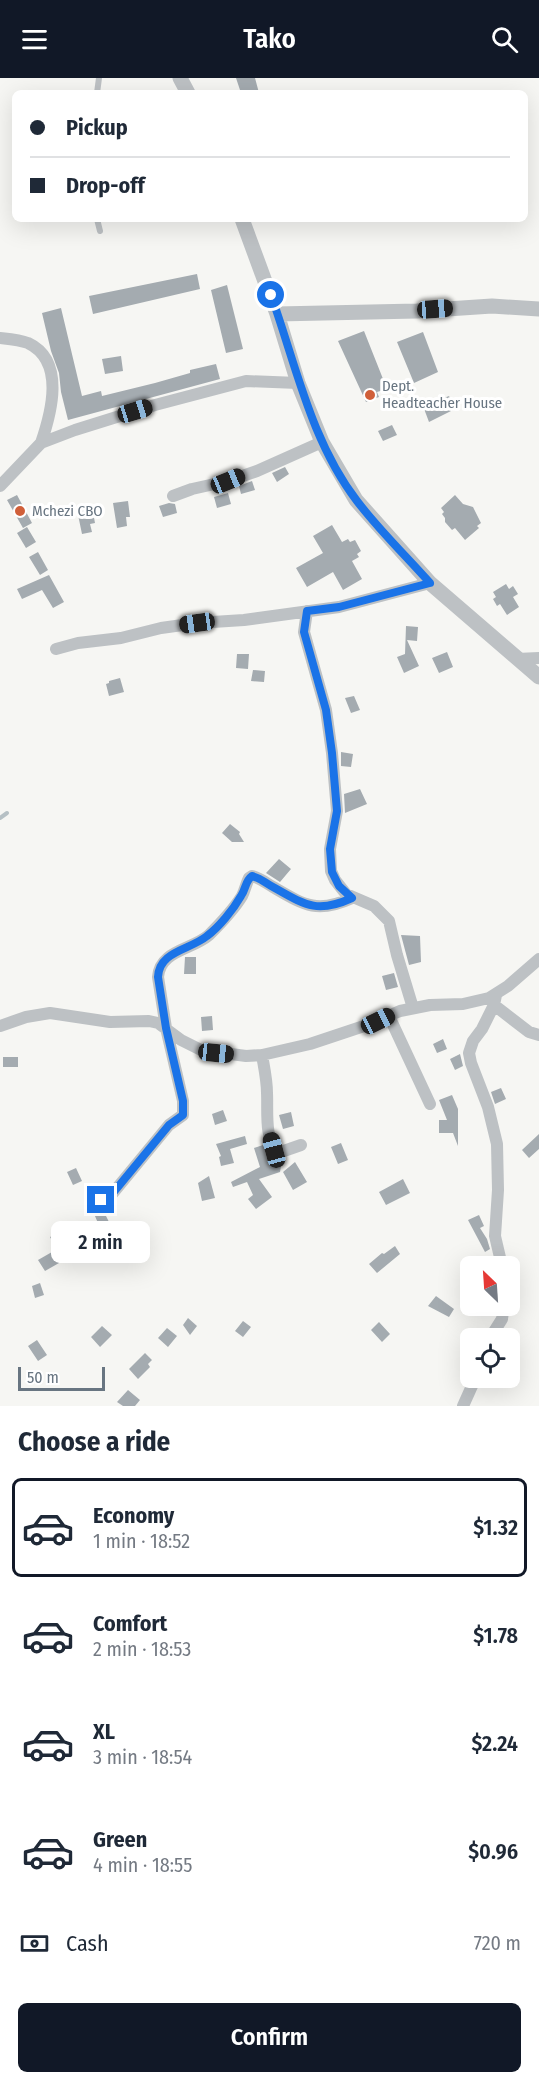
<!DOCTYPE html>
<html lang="en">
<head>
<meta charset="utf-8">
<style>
  :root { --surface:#fff; --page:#f2f2f3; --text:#1f2937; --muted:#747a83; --line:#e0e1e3; --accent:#111827 }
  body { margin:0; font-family:"Fira Sans Condensed",sans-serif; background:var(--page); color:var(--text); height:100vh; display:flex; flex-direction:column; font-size:22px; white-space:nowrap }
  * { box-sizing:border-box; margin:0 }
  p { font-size:20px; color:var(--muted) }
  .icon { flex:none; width:33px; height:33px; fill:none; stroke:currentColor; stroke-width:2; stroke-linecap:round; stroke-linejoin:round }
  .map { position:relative; height:1328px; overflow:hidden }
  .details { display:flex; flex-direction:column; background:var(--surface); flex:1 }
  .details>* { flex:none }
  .hud { position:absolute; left:12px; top:12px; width:516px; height:132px; border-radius:9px; box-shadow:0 6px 24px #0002; display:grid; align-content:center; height:132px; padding:0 18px; background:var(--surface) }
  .needle { width:39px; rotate:335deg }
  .tools { position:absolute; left:460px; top:1178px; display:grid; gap:12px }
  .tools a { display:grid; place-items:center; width:60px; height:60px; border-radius:9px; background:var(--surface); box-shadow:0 6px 24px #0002; font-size:30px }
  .scale { position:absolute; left:18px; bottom:15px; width:87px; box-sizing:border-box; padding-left:6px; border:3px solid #687581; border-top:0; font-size:16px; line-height:21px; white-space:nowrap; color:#687581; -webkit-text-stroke:4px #fff; paint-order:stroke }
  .end { position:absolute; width:27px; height:27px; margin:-14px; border:8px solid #1a73e8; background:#fff; box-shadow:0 0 0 3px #fff }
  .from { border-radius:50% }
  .bubble { position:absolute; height:42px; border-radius:9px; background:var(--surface); box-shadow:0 6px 24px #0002; font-size:20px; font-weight:600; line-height:42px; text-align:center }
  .car { position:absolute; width:18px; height:36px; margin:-18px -9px; border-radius:8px; box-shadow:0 0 4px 2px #0007; background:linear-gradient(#222 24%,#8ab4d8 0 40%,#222 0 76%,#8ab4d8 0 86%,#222 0) }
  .hud b { display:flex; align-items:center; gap:21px; height:57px; font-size:22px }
  .hud b+b { border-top:2px solid var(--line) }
  .hud i { width:15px; height:15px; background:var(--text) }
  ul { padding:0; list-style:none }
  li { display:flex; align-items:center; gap:18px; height:99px; margin:0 12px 9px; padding:0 6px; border:3px solid transparent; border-radius:9px }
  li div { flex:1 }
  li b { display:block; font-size:22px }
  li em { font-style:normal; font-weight:600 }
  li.current { border-color:var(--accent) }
  li>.icon { width:54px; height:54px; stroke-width:1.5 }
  h2 { padding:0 18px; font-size:27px; line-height:72px }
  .pay { display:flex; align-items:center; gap:15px; height:66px; padding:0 18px; font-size:22px }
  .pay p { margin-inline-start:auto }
  .button { display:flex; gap:12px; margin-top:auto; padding:12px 18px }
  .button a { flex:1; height:69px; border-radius:9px; background:var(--accent); color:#fff; font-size:24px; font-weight:600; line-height:69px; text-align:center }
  header { display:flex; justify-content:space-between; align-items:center; height:78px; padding:0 18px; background:var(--accent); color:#fff; font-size:27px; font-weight:600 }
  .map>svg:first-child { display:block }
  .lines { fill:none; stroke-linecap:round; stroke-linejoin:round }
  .stream { stroke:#b6c0c4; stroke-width:4 }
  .building { fill:#a4abb0 }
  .service { stroke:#bdc1c4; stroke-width:6 }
  .minor { stroke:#bdc1c4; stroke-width:12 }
  .tertiary { stroke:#bdc1c4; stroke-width:15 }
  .route { stroke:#1a73e8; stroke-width:8 }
  .poi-dot { fill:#d05f39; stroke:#fff; stroke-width:2 }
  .labels { text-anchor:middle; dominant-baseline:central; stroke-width:6; stroke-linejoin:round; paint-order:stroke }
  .poi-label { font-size:15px; fill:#687581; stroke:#fff; text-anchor:start }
</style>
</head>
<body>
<header><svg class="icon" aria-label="menu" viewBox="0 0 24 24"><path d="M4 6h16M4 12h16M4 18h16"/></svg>Tako<svg class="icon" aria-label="search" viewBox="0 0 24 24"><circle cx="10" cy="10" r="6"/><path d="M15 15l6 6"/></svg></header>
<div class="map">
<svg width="539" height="1328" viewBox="0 0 539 1328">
  <rect width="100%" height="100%" fill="#f6f6f3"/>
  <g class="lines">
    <!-- stream -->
    <path class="stream" d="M0 740 7 735"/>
  </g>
  <!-- building -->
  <path class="building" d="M236 0H255L259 15H241Z
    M197 196 200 211 93 236 89 218Z
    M227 207 243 271 226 275 211 212Z
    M61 230 82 318 101 313 102 318 155 305 190 295V292L216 286 220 301 68 342 61 314 59 295 51 273 42 235Z
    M364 253 387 311 377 314 379 319 366 324 338 263Z
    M423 254 438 294 414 305 397 264Z
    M121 278 123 293 105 296 102 281Z
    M449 318 455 331 429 344 423 328Z
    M392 347 397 357 383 363 378 353Z
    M285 389 289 396 277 404 272 395Z
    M252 403 255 412 241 416 239 408Z
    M228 415 231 426 217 430 214 419Z
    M17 417 32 445 23 450 7 422Z
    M455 417 463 426 473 429 481 445 477 448 479 450 465 462 455 450 452 452 445 444V440L442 436 444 434 441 430Z
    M128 423 130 439H126L127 448 117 450 113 425Z
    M169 425 175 426 177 435 163 439 159 428Z
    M92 429 95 445 90 446 92 454 82 456 77 432Z
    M332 447 342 464 348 461 350 464 355 462 361 473 357 476 359 479 352 483 362 501 343 512 333 494 307 509 296 490 323 475 313 458Z
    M27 449 36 464 26 470 17 455Z
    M38 474 48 492 40 497 29 479Z
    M49 497 64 524 53 530 42 512 22 521 17 511Z
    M506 506 509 511 513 508 518 516 513 519 519 529 507 537 500 526 497 528 493 521 496 519 493 514Z
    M406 548 418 549 417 563 407 562 419 588 404 595 397 579 405 576Z
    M447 574 453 589 439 595 432 580Z
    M237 576H249L248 591 236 590Z
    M253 592 265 593 264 604 251 603Z
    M120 600 124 614 109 618 106 606 109 605V603Z
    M354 618 360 632 351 635 345 620Z
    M341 674 353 676 351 689 341 688Z
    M360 711 367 726 345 735 344 716Z
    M230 746 240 754 239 756 244 764H232L222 755Z
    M279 781 291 791 280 804 266 795Z
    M401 857 420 858 421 884 409 887Z
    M185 879H196V896H184Z
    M394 895 398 909 386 912 382 898Z
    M212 938 213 952 202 953 201 939Z
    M443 961 447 971 437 975 433 966Z
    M460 976 463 988 455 992 450 981Z
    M3 979H18V989H3Z
    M501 1010 506 1021 495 1026 491 1014Z
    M452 1017 458 1031V1068L453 1055H439V1042H447L439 1022Z
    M223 1032 227 1043 215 1047 212 1036Z
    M291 1034 294 1048 283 1051 279 1037Z
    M539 1056V1071L529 1080 522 1072Z
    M245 1058 247 1066 230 1071 234 1085 221 1088 219 1079 221 1078 216 1066Z
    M341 1065 348 1082 338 1086 331 1069Z
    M263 1067 272 1080 276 1083 282 1082 280 1094 259 1101 272 1119 256 1131 248 1121 253 1117 247 1104 233 1109 231 1104 260 1089 254 1070Z
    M295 1084 307 1104 293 1112 283 1094Z
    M76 1090 82 1103 73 1107 67 1094Z
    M209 1098 215 1120 202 1123 198 1105Z
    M403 1101 410 1115 386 1127 379 1114Z
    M97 1129 105 1130 107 1135 105 1136 120 1166 109 1171 92 1131Z
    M479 1137 484 1148 480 1150 487 1161 490 1171 485 1174 468 1142Z
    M63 1152 69 1162 56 1170 50 1159Z
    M395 1168 400 1176 377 1195 369 1186 382 1175 384 1176Z
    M52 1174 59 1185 45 1193 38 1182Z
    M40 1205 44 1217 35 1220 32 1208Z
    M436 1218 454 1231 449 1239 428 1228Z
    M188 1240 197 1248 190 1257 183 1247Z
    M243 1243 251 1249 243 1259 235 1253Z
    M379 1244 390 1256 382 1264 371 1252Z
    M102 1248 112 1257 100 1269 91 1259Z
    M167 1250 177 1258 168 1269 158 1260Z
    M37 1262 47 1277 38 1283 28 1268Z
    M145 1275 152 1282 148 1286 150 1289 138 1301 129 1291Z
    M128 1312 140 1322 135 1328H123L117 1324Z"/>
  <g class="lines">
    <!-- service -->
    <path class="service" d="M97 15 99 0
      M97 141 100 153"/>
    <!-- minor -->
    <path class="minor" d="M0 260C9 261 20 262 28 265 66 283 51 336 41 365
      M0 408 41 365 75 352 155 327 246 303 298 305
      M173 418 192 411 228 403 257 393 322 364
      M307 533 304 554 326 632 332 675 337 733 330 771 331 793 335 802 346 816 374 828 389 843 397 877 413 930
      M56 571 78 565 121 560 161 550 197 545 244 542 339 529 430 505
      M517 581 539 580
      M496 917 494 927 482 951 473 963 469 975 471 985 488 1029 497 1066 498 1112 495 1158 502 1188
      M494 927 529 954 539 957
      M389 938 430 1026
      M0 948 26 939 50 935 110 944 149 943 158 945 181 962 201 972 246 978 262 977 310 966 367 947 400 933 430 927 463 926 489 920 508 908 539 881
      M262 977C264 989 267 1002 267 1015 268 1033 264 1061 278 1075L301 1067
      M101 1122 108 1121 169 1047 183 1037V1023L166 950 158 899C160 872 192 872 209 857 220 846 234 831 242 818 245 812 246 806 249 800L252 798C260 800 266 805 273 809 304 827 317 836 352 820
      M490 1260 502 1241 504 1227
      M463 1328 476 1299"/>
    <!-- tertiary -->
    <path class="tertiary" d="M180 0 188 15
      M242 141 277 236 298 305 322 364 356 422 430 505 539 599
      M277 236 417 233 492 228 539 231"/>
  </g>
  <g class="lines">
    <!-- route -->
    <path class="route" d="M101 1122 108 1121 169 1047 183 1037V1023L166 950 158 899C159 873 190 872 207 858 219 849 233 832 241 818 246 811 245 803 252 798 260 800 266 805 273 809 305 827 317 836 352 820L339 808 332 794 330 771 337 733 332 675 326 632 304 554 307 533 339 529 430 505C406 478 379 452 357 423 311 363 296 287 271 217"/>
  </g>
  <!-- markers -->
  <g class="poi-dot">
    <circle cx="370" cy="317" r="6"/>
    <circle cx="20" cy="433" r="6"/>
  </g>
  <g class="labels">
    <!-- poi labels -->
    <g class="poi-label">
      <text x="382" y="308">Dept.<tspan x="382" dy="17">Headteacher House</tspan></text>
      <text x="32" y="433">Mchezi CBO</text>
    </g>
  </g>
</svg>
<div class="tools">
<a><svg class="needle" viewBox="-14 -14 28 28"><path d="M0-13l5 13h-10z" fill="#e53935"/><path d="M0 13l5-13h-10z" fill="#747a83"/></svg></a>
<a><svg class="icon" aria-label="locate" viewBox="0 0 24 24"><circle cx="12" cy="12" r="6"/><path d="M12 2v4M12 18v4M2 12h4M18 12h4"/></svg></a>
</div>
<div class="scale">50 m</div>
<i class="end from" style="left:271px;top:217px"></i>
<i class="end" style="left:101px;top:1122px"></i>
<div class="bubble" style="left:51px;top:1143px;width:99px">2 min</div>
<i class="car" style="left:435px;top:231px;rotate:86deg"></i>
<i class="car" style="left:135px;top:333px;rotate:73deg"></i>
<i class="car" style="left:228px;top:403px;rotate:68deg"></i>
<i class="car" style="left:197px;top:545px;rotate:262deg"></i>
<i class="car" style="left:378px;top:943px;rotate:64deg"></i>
<i class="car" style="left:216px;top:975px;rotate:96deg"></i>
<i class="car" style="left:274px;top:1072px;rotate:345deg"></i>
<div class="hud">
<b><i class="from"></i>Pickup</b>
<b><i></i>Drop-off</b>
</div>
</div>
<section class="details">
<h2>Choose a ride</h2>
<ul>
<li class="current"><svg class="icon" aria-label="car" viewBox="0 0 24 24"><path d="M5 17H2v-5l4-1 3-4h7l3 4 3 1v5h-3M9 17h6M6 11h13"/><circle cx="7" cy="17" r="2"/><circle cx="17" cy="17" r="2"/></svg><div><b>Economy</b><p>1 min · 18:52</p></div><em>$1.32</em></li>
<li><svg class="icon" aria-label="car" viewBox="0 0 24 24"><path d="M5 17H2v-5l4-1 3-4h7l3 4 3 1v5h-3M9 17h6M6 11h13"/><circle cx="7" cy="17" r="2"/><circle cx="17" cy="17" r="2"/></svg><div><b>Comfort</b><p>2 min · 18:53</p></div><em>$1.78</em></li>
<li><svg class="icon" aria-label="car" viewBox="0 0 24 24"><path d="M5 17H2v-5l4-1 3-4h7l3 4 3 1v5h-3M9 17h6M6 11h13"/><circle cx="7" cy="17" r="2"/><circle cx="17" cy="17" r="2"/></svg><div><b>XL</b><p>3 min · 18:54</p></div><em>$2.24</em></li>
<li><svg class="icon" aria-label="car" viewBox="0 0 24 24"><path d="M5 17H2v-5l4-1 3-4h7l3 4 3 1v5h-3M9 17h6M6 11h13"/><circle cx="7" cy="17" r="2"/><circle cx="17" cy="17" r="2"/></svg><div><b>Green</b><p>4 min · 18:55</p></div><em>$0.96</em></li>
</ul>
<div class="pay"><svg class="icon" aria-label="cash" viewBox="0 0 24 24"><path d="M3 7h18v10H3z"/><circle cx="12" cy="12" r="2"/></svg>Cash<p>720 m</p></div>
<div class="button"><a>Confirm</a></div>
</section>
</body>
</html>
